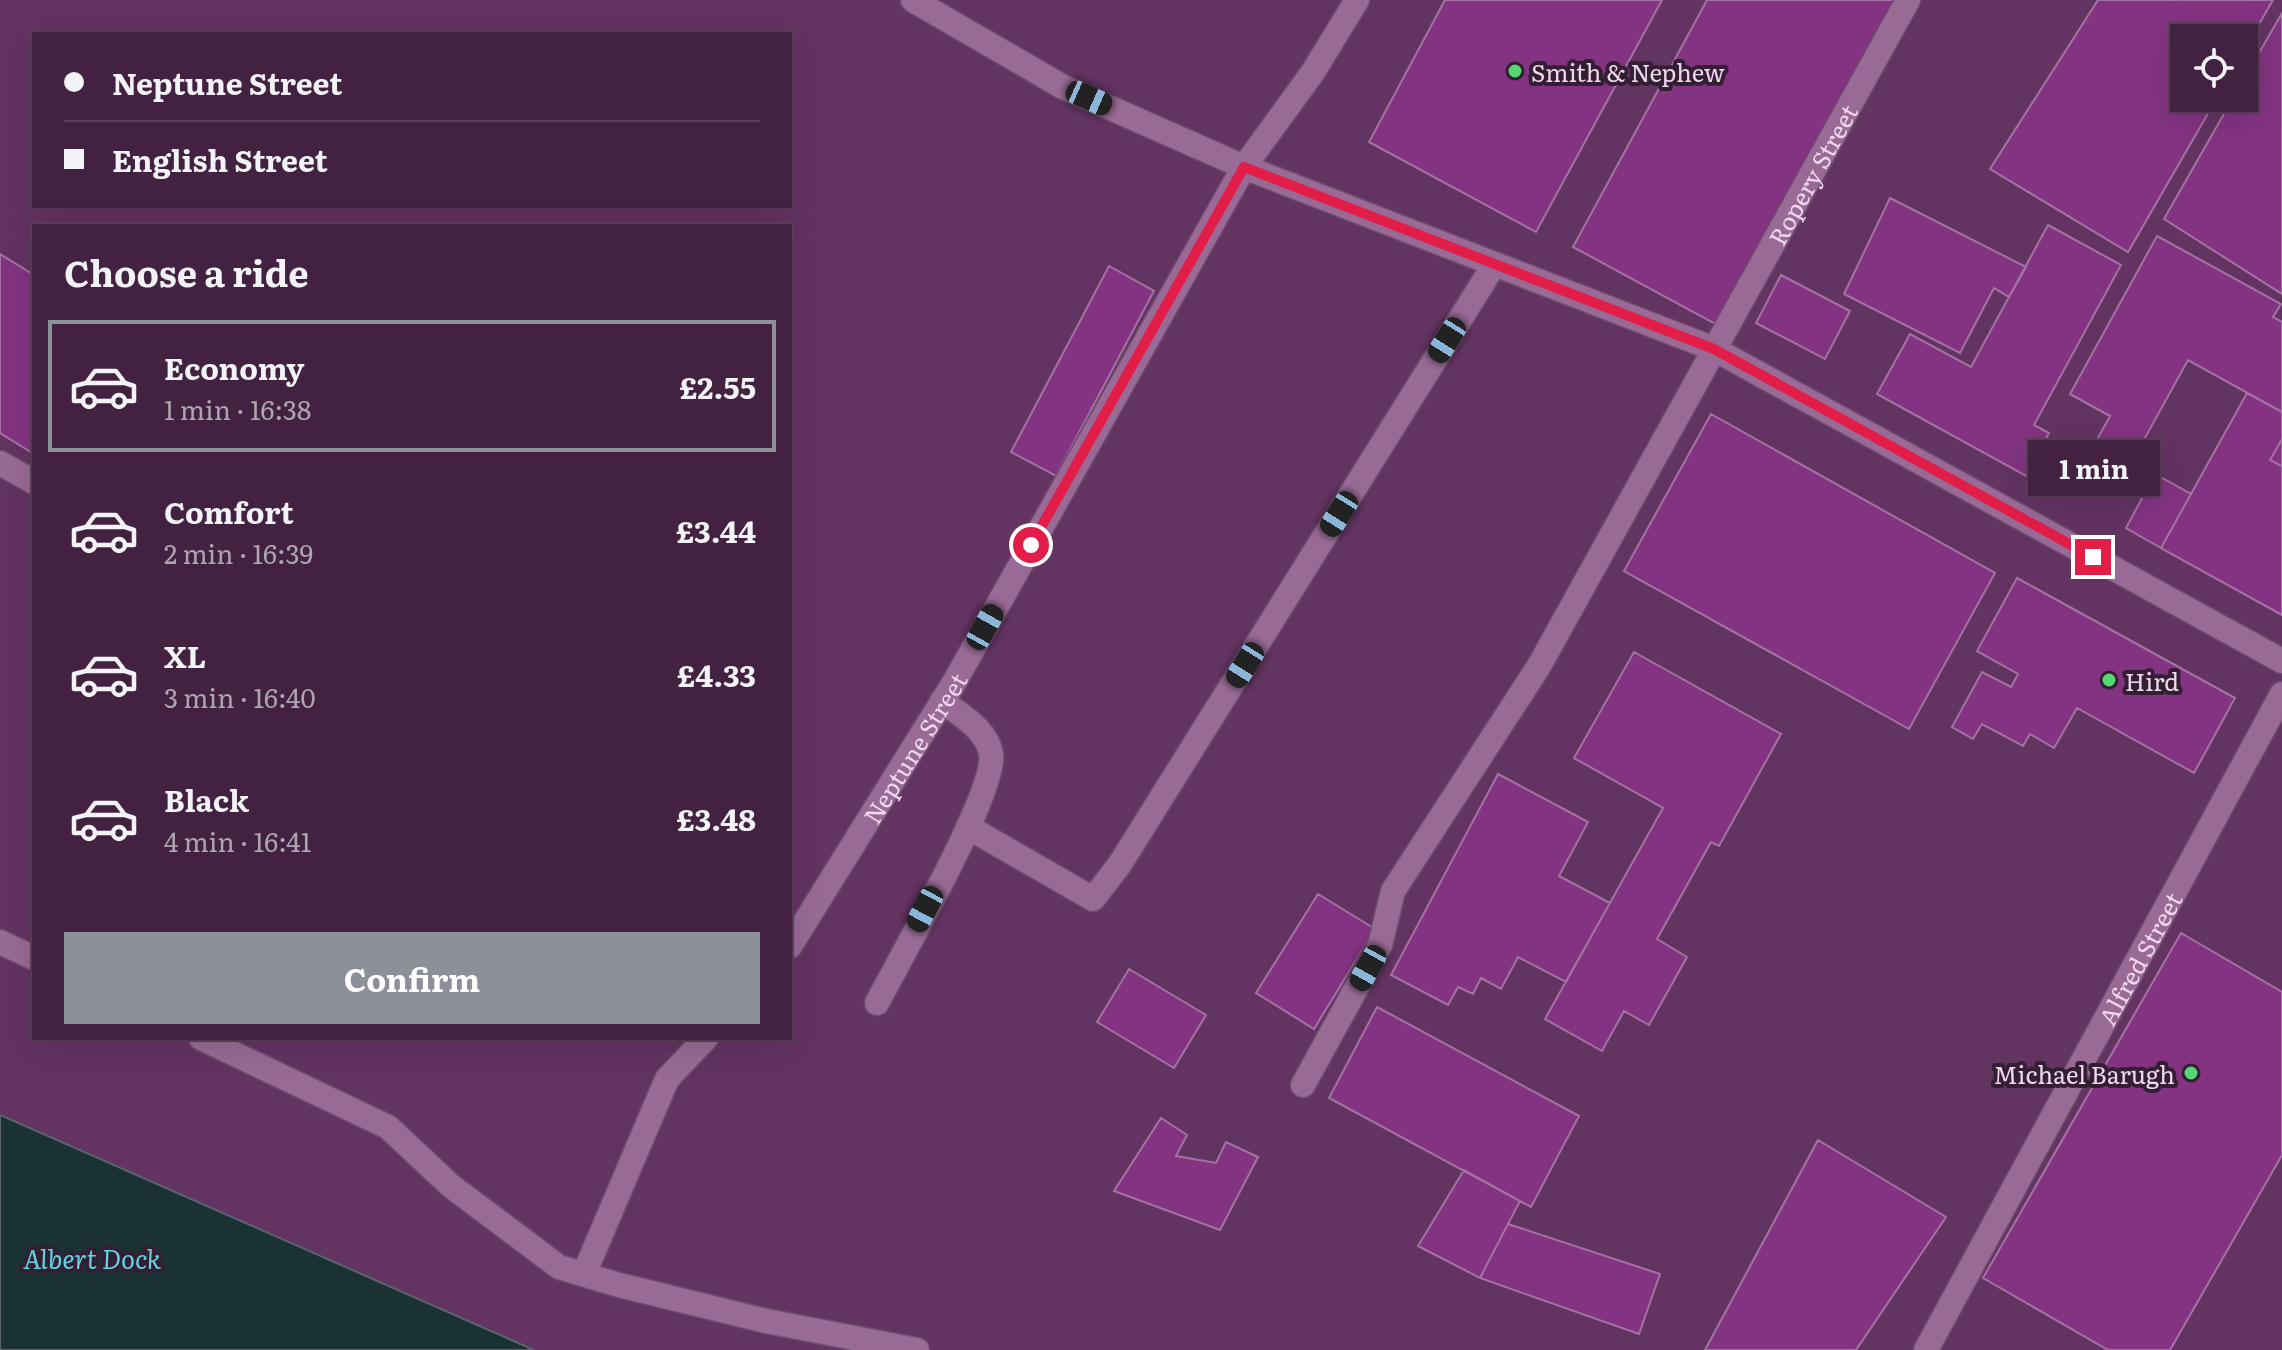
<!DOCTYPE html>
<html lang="en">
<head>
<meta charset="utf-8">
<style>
  :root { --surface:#422240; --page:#492a47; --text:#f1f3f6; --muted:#aea4b1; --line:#5a3f59; --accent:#8c9099 }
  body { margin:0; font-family:Literata,serif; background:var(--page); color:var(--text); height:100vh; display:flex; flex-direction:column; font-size:30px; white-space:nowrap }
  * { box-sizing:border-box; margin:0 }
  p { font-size:26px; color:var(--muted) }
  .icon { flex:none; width:44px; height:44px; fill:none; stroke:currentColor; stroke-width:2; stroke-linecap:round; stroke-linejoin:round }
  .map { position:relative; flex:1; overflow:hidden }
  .drawer { position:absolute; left:32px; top:224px; width:760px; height:816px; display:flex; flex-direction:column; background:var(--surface); border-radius:0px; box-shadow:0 8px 32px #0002,0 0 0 2px var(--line) }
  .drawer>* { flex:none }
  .hud { position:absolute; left:32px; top:32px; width:760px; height:176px; border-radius:0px; box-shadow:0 8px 32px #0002,0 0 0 2px var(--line); display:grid; align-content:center; height:176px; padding:0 32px; background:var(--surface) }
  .buttons { position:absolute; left:2170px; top:24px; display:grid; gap:16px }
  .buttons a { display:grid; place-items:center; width:88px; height:88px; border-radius:0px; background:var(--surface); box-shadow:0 8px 32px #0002,0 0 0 2px var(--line); font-size:40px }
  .end { position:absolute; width:36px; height:36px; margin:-18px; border:10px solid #e11d48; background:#fff; box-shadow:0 0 0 4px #fff }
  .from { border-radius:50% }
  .bubble { position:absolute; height:56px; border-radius:0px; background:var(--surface); box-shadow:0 8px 32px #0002,0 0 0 2px var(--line); font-size:26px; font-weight:700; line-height:56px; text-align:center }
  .car { position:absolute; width:24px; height:48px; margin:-24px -12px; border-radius:10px; box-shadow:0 0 6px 2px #0007; background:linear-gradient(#222 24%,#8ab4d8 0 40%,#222 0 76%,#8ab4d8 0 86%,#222 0) }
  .hud b { display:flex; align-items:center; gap:28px; height:76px; font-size:30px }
  .hud b+b { border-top:2px solid var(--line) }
  .hud i { width:20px; height:20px; background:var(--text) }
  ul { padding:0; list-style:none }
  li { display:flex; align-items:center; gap:24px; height:132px; margin:0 16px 12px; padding:0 16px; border:4px solid transparent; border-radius:0px }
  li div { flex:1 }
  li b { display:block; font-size:30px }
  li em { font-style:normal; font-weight:700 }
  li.active { border-color:var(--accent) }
  li>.icon { width:72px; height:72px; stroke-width:1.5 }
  h2 { padding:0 32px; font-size:36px; line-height:96px }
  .cta { display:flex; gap:16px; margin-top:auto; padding:16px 32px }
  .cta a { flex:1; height:92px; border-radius:0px; background:var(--accent); color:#fff; font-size:32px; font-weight:700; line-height:92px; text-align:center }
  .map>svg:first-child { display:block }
  .built { fill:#633362; fill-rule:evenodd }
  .water { fill:#1b3235; stroke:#5b646c; stroke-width:2 }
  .building { fill:#833381; stroke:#a374a1; stroke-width:2 }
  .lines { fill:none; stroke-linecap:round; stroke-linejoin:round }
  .minor-casing { stroke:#6e4b6d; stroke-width:27 }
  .minor { stroke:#986a95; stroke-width:24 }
  .route { stroke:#e11d48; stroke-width:10 }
  .poi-dot { fill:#54d672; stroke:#321f31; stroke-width:3 }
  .labels { text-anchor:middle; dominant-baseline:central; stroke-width:8; stroke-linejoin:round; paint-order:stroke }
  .poi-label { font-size:24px; fill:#f0d7ee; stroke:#321f31; text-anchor:start }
  .street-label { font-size:24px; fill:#f0d7ee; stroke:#321f31 }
  .water-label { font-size:26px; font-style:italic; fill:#5fd4e5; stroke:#321f31 }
</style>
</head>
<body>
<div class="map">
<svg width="2282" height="1350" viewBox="0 0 2282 1350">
  <rect width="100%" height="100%" fill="#582e56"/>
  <!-- built -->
  <path class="built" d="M0 0H2282V1350H0ZM34 34H790V206H34ZM2184 38H2244V98H2184ZM34 226H790V1038H34Z"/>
  <!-- water -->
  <path class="water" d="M0 1115 534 1350H0Z"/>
  <!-- building -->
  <path class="building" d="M1445 0H1662L1536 232 1369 142Z
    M1707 0H1896L1719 326 1573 247Z
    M2098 0H2273L2244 50V38H2184V98H2217L2128 252 1990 169Z
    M2282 13V294L2164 219 2233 98H2244V79Z
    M1890 198 2026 267 2009 297 1994 288 1960 353 1844 294Z
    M2048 225 2121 265 2034 425 2049 433 2026 476 1877 394 1910 334 1971 367Z
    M2157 236 2281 304 2273 317 2282 322V412L2188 360 2130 465 2094 445 2110 416 2070 394Z
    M0 254 34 275V454L0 433Z
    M1109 266 1154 291 1056 476 1011 452Z
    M1781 275 1850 311 1825 359 1756 323Z
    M2247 393 2282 412V439L2270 460 2282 466V615L2161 548Z
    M1711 414 1995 573 1909 729 1624 571Z
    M2282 439V466L2270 460Z
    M2155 474 2191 494 2161 548 2126 528Z
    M2017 578 2235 698 2194 773 2077 708 2054 748 2030 734 2023 746 1982 724 1973 739 1952 727 1982 672 2011 687 2018 674 1977 651Z
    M1634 652 1781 734 1719 846 1711 842 1657 939 1687 957 1649 1025 1624 1011 1602 1051 1545 1019 1663 808 1574 758Z
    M1498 774 1588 822 1559 876 1610 903 1566 982 1518 957 1501 989 1481 978 1473 994 1458 987 1448 1005 1391 975Z
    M1318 894 1375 929 1314 1029 1256 993Z
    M2181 933 2282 992V1155L2170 1350H2108L1983 1278Z
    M1129 969 1206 1015 1174 1068 1097 1022Z
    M1377 1007 1579 1116 1531 1207 1329 1098Z
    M1161 1118 1187 1135 1176 1156 1216 1163 1226 1142 1258 1157 1220 1230 1114 1191Z
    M1818 1140 1946 1217 1856 1350H1705Z
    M1464 1170 1520 1201 1480 1278 1418 1246Z
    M1508 1224 1660 1274 1639 1334 1480 1278Z"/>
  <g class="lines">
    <defs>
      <g id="minor">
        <path d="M913 0 1063 87 1244 167 1714 349 2282 661"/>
        <path d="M0 463 34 482"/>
        <path d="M968 827 1093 899 1120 864 1494 265"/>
        <path d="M0 942 34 958"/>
        <path id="s1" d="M790 946 955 681 1244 167 1313 72 1357 0"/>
        <path d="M877 1003C899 960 997 791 991 754 987 729 960 715 942 701"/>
        <path d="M201 1038 388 1127 451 1186 559 1267 619 1285 766 1321 917 1350"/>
        <path id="s2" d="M1303 1085 1380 945 1393 891 1539 666 1908 0"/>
        <path d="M584 1274 667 1079 706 1038"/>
        <path id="s3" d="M1926 1350 2282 694"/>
      </g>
    </defs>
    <!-- minor casing -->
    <use href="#minor" class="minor-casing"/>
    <!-- minor -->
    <use href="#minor" class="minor"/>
  </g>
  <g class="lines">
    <!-- route -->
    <path class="route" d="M1031 545 1244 167 1714 349 2093 557"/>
  </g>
  <!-- markers -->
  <g class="poi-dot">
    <circle cx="1515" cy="71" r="8"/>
    <circle cx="2109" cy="680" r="8"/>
    <circle cx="2191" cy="1073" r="8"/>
  </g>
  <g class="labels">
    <!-- poi labels -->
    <g class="poi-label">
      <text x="1531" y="71">Smith &amp; Nephew</text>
      <text x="2125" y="680">Hird</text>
      <text x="2175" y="1073" text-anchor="end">Michael Barugh</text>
    </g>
    <!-- street labels -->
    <g class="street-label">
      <text stroke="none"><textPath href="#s2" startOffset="1046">Ropery Street</textPath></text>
      <text stroke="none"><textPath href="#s1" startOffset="234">Neptune Street</textPath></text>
      <text stroke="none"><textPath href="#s3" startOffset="446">Alfred Street</textPath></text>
    </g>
    <!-- water labels -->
    <g class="water-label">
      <text x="92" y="1257">Albert Dock</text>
    </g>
  </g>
</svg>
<div class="buttons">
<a><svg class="icon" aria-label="locate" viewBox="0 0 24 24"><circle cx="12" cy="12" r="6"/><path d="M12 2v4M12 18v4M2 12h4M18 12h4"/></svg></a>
</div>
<i class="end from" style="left:1031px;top:545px"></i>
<i class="end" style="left:2093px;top:557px"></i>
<div class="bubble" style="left:2028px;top:440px;width:132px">1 min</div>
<i class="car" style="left:1089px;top:98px;rotate:114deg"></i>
<i class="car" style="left:1447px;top:340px;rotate:212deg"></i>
<i class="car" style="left:1339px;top:514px;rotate:212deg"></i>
<i class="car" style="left:985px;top:627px;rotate:29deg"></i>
<i class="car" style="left:1245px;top:665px;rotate:212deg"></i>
<i class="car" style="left:925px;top:909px;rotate:208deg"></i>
<i class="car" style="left:1368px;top:968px;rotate:209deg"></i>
<div class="hud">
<b><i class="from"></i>Neptune Street</b>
<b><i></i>English Street</b>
</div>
<section class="drawer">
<h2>Choose a ride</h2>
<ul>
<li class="active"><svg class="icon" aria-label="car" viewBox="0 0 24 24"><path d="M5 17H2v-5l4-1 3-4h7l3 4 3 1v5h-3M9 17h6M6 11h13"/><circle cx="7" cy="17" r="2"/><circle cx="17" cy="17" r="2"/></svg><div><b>Economy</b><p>1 min · 16:38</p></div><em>£2.55</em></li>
<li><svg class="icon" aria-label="car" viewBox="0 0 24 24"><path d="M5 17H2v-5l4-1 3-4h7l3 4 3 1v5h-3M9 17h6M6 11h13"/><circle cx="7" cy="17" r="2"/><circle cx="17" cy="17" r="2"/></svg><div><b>Comfort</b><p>2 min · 16:39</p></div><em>£3.44</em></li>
<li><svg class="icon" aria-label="car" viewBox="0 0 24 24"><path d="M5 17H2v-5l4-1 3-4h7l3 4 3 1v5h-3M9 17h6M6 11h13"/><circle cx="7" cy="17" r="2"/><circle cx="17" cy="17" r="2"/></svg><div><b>XL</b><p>3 min · 16:40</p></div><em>£4.33</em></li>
<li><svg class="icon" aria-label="car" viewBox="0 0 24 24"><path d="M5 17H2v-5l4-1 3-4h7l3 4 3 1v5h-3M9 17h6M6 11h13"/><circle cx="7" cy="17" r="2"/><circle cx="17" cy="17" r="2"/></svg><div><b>Black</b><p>4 min · 16:41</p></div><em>£3.48</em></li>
</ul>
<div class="cta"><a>Confirm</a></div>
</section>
</div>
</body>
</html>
